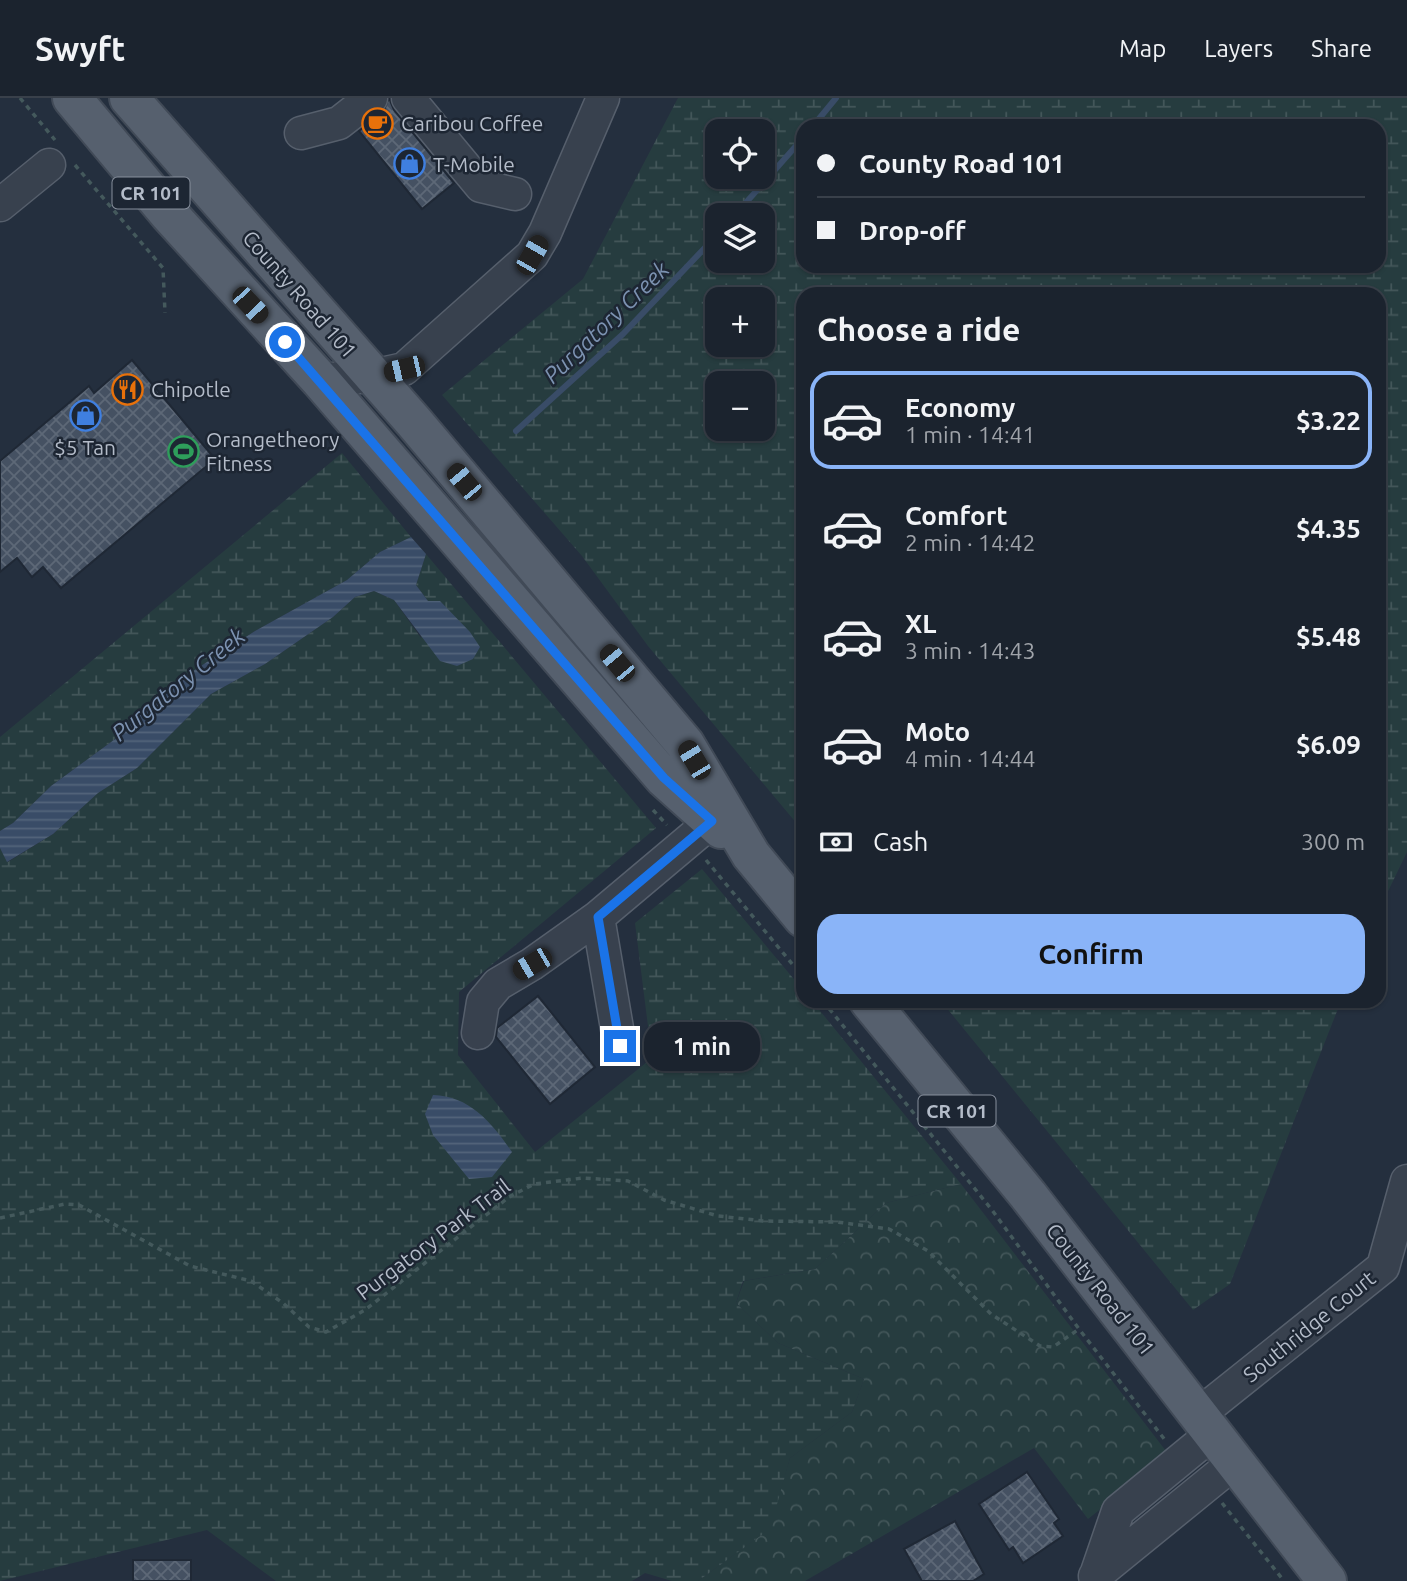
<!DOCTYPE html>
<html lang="en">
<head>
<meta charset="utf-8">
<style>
  :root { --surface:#1b232e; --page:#242b36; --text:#f1f3f6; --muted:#a0a4aa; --line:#39404a; --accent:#8ab4f8 }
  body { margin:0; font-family:Ubuntu,sans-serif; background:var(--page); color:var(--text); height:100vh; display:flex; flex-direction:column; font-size:26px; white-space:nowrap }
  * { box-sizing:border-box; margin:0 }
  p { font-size:23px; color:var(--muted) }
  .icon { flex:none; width:38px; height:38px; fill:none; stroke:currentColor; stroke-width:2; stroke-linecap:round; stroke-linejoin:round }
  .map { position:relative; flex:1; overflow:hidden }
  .drawer { position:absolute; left:796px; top:189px; width:590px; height:721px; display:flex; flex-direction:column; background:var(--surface); border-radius:21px; box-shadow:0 2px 5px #0004,0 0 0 2px var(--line) }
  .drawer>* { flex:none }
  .banner { position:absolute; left:796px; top:21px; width:590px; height:154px; border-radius:21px; box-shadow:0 2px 5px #0004,0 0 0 2px var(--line); display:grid; align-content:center; height:154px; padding:0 21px; background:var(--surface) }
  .buttons { position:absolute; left:705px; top:21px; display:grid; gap:14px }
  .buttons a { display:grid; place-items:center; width:70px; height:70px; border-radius:14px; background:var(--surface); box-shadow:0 2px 5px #0004,0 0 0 2px var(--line); font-size:35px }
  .end { position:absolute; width:32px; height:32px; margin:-16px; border:9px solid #1a73e8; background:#fff; box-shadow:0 0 0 4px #fff }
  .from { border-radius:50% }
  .bubble { position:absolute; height:49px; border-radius:21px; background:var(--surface); box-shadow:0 2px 5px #0004,0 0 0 2px var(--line); font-size:23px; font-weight:700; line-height:49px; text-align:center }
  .car { position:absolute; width:21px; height:42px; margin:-21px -10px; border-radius:9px; box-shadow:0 0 5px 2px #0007; background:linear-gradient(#222 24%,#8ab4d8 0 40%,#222 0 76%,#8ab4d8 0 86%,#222 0) }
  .banner b { display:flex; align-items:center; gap:24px; height:66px; font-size:26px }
  .banner b+b { border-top:2px solid var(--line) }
  .banner i { width:18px; height:18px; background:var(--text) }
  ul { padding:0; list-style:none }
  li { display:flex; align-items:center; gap:21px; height:98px; margin:0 14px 10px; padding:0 7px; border:4px solid transparent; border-radius:21px }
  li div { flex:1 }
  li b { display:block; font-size:26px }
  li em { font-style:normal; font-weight:700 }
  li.on { border-color:var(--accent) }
  li>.icon { width:63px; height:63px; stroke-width:1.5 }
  h2 { padding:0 21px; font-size:32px; line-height:84px }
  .pay { display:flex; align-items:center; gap:18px; height:77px; padding:0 21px; font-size:26px }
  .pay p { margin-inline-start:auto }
  .cta { display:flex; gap:14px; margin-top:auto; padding:14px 21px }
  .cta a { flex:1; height:80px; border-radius:21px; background:var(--accent); color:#111; font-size:28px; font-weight:700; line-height:80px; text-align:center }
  header { display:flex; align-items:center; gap:42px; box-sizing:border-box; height:98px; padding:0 35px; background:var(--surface); border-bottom:2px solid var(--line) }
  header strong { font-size:33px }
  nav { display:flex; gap:38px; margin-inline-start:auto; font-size:24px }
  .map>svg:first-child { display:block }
  .forest { fill:url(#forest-crowns) }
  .wetland { fill:url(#wetland-marsh); fill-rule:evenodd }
  .water { fill:url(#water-rules) }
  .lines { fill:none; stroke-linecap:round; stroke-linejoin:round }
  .stream { stroke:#394c67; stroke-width:6 }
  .building { fill:url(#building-cross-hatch); stroke:#1f2835; stroke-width:2 }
  .minor-casing { stroke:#565f6c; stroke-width:35 }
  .major-casing { stroke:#414a57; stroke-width:42 }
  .path { stroke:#44595c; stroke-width:3.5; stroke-dasharray:5 5; stroke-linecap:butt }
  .minor { stroke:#38414e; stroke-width:32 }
  .major { stroke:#56606e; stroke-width:38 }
  .route { stroke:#1a73e8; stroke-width:9 }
  .labels { text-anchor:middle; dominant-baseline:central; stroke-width:5; stroke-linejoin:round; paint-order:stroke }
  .shield { fill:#1d2633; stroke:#878f9c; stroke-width:2 }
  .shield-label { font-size:19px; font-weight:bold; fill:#b4bcc9 }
  .poi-label { font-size:21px; fill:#b4bcc9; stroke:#1d2633; text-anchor:start }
  .street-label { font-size:21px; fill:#b4bcc9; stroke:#1d2633 }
  .water-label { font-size:23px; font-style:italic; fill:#7c92b1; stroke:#1d2633 }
</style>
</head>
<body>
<header>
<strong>Swyft</strong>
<nav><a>Map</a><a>Layers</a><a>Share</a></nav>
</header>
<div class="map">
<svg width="1407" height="1483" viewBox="0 0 1407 1483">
  <defs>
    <pattern id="forest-crowns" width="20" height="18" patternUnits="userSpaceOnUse" patternTransform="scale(1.75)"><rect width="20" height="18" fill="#263c3f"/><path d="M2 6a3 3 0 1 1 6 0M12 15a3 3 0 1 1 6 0" fill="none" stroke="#435659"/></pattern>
    <pattern id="wetland-marsh" width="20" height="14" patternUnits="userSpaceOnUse" patternTransform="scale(1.75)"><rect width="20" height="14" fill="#263c3f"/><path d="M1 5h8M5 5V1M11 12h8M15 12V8" fill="none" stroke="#435659"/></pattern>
    <pattern id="water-rules" width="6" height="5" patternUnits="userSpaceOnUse" patternTransform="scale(1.75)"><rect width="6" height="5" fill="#394c67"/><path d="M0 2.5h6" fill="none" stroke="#53647b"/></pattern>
    <pattern id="building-cross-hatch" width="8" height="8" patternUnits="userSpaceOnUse" patternTransform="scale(1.75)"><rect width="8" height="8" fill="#455162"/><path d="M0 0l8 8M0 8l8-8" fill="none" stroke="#5d6877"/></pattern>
  </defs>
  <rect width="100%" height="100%" fill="#242f3e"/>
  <!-- forest -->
  <path class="forest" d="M961 1086 1166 1353 1162 1362 1088 1421 1034 1350 805 1483H698L769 1431 790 1360 852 1314 864 1281 778 1245 736 1205 744 1183 815 1171 886 1105Z"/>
  <!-- wetland -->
  <path class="wetland" d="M678 0H1407V754L1379 812V196H803V733L648 548 582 458 442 297 583 181ZM1379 28V168H803V28ZM763 33V79H718V33ZM763 117V163H718V117ZM763 201V247H718V201ZM763 285V331H718V285Z
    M342 355 411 439 380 454 347 482 255 533 159 595 122 636 51 688 13 725 0 733V639Z
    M426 456 656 730 459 894 458 957 535 1054 652 960 635 825 702 771 803 892V903H812L961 1086 886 1105 815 1171 743 1183 736 1205 778 1245 864 1281 852 1314 790 1360 770 1431 698 1483H672L645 1475 632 1483H276L207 1432 0 1483V750L8 764 53 736 98 695 137 670 211 596 265 566 333 519 355 499 374 493 394 502 421 540 428 503 416 487Z
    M941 903H1341L1230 1186 1193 1212Z"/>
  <!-- water -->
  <path class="water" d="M411 439 426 456 416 487 428 503H440L470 534 480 549 473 561 457 568 440 563 394 502 374 493 355 499 333 519 265 566 211 596 137 670 98 695 53 736 7 764 0 750V733L13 725 51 688 122 636 159 595 255 533 347 482 380 454Z
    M433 997C470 998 492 1025 512 1054L492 1079 469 1081 433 1037 425 1016Z"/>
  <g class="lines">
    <!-- stream -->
    <path class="stream" d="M813 28 836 0
      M735 117 803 40
      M516 333 623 236 718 136"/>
  </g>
  <!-- building -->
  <path class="building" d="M389 0 394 12 454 85 422 111 359 33 383 14Z
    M132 262 215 361 61 490 43 469 32 479 17 460 0 474V363L89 288 94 295Z
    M538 898 595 969 550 1006 496 939 497 930Z
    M1027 1374 1059 1421 1054 1425 1063 1438 1023 1465 1013 1449 1009 1452 979 1406Z
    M955 1423 984 1476 973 1483H922L904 1451Z
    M133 1462H191V1483H133Z"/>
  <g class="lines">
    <defs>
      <path id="minor" d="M408 0 481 88 515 96
        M301 35 339 25 371 0
        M0 107 49 67
        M320 282 372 278 404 271 532 157 545 135 603 0
        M598 819 724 713
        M478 935 483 904 498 886 532 866 598 819 620 948
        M1198 1317 1383 1169 1407 1083
        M1096 1477 1118 1413 1213 1335
        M1095 1478 1235 1364"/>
      <path id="major" d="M72 0 169 116 320 282 664 680 721 731
        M129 0 414 324 685 646 751 757 803 820
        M869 903 1028 1097 1327 1483"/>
    </defs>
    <!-- minor casing -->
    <use href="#minor" class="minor-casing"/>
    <!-- major casing -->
    <use href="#major" class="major-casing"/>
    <!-- path -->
    <path class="path" d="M20 0 55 42
      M75 67 163 170 165 215
      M653 712 667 727
      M706 762 803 879
      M823 903 992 1112 1079 1231 1165 1342
      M0 1120 65 1106 79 1107 190 1168 251 1183 283 1205 309 1229 326 1234 365 1212 509 1099 534 1086 583 1080 628 1083 664 1102 718 1118 764 1123 837 1124 889 1131 928 1153 991 1216 1040 1248 1053 1249 1079 1231
      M1222 1405 1284 1483"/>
    <!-- minor -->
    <use href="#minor" class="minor"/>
    <!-- major -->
    <use href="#major" class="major"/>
  </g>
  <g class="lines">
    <!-- route -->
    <path class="route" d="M285 244 664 680 712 723 598 819 620 948"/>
  </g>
  <!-- icons -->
  <defs>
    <symbol id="cafe-ring" viewBox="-11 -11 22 22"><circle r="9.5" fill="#1d2633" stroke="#e8710a" stroke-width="1.5"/><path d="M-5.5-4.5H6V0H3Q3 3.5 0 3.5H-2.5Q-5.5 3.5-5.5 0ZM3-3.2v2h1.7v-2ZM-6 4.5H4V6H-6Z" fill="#e8710a"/></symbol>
    <symbol id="shop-ring" viewBox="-11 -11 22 22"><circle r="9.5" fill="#1d2633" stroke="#3f7fe0" stroke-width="1.5"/><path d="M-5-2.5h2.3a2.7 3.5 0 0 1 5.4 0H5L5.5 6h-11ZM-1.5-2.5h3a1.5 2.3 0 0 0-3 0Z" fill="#3f7fe0"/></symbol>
    <symbol id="restaurant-ring" viewBox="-11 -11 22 22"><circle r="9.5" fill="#1d2633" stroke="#e8710a" stroke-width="1.5"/><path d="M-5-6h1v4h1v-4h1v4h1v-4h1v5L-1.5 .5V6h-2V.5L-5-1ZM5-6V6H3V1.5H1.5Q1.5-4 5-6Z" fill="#e8710a"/></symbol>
    <symbol id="stadium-ring" viewBox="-11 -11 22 22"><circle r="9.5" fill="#1d2633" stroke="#2e9e5b" stroke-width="1.5"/><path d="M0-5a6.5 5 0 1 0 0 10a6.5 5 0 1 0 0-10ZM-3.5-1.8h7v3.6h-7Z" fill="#2e9e5b"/></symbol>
  </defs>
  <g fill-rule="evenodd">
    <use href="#cafe-ring" x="360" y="8" width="35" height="35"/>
    <use href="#shop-ring" x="392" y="48" width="35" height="35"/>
    <use href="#restaurant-ring" x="110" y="274" width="35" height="35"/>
    <use href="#shop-ring" x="68" y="300" width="35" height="35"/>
    <use href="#stadium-ring" x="166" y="336" width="35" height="35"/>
  </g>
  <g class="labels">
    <!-- shield labels -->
    <g class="shield">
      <rect x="112.5" y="79.5" width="77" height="31" rx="5"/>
      <rect x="918.5" y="997.5" width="77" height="31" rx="5"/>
    </g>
    <g class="shield-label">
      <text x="151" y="95">CR 101</text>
      <text x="957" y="1013">CR 101</text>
    </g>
    <!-- poi labels -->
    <g class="poi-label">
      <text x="401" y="25">Caribou Coffee</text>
      <text x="433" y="66">T-Mobile</text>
      <text x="151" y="291">Chipotle</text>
      <text x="206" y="341">Orangetheory<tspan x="206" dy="24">Fitness</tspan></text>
      <text x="85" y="349" text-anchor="middle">$5 Tan</text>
    </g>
    <!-- street labels -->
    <g class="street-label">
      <text transform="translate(300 196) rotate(49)">County Road 101</text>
      <text transform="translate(433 1141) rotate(-37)">Purgatory Park Trail</text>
      <text transform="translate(1101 1191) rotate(52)">County Road 101</text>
      <text transform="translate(1309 1228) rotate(-39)">Southridge Court</text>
    </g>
    <!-- water labels -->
    <g class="water-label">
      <text transform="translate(606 224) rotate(-44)">Purgatory Creek</text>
      <text transform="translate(178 586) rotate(-39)">Purgatory Creek</text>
    </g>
  </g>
</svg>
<div class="buttons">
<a><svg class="icon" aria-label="locate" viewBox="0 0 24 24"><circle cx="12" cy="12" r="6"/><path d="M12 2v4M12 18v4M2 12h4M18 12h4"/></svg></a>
<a><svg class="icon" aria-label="layers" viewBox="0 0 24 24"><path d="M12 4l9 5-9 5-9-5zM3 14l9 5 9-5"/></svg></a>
<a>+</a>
<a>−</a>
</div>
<i class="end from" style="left:285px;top:244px"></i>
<i class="end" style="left:620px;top:948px"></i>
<div class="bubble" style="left:644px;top:924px;width:116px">1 min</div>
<i class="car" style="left:532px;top:157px;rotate:30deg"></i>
<i class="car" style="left:250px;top:207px;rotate:137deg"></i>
<i class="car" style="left:404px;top:271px;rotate:257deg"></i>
<i class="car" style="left:464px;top:384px;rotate:320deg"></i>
<i class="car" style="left:617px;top:565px;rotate:320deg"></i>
<i class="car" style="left:694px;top:662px;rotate:329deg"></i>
<i class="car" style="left:532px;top:866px;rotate:240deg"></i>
<div class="banner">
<b><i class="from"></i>County Road 101</b>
<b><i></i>Drop-off</b>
</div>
<section class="drawer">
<h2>Choose a ride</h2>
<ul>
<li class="on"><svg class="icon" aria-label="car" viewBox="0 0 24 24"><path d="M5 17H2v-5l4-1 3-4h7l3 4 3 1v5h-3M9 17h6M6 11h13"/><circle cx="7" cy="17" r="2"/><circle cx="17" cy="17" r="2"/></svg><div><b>Economy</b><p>1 min · 14:41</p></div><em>$3.22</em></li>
<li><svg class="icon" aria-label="car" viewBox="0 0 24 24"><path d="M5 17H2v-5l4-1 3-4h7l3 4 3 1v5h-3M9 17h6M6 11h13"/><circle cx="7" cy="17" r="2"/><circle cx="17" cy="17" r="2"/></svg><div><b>Comfort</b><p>2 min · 14:42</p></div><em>$4.35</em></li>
<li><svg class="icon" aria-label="car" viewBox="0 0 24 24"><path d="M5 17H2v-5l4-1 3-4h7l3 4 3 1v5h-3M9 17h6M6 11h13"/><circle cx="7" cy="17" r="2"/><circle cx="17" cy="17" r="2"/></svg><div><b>XL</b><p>3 min · 14:43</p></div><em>$5.48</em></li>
<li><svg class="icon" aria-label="car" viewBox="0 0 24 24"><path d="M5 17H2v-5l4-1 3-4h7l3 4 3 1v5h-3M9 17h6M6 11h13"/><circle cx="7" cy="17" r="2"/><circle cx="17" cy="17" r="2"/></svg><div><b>Moto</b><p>4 min · 14:44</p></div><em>$6.09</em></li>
</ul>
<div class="pay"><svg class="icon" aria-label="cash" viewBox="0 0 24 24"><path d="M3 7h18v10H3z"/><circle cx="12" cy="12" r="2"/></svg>Cash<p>300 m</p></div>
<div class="cta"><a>Confirm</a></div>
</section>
</div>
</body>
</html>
